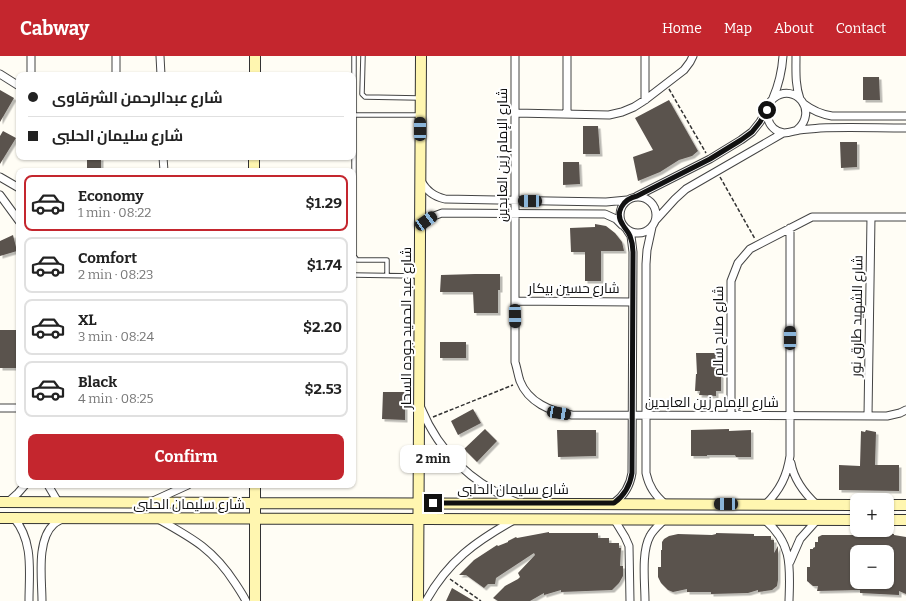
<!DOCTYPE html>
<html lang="en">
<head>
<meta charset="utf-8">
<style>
  :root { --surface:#fff; --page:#f6f6f6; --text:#222; --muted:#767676; --line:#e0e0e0; --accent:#c4262e }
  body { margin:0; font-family:Bitter,Cairo,serif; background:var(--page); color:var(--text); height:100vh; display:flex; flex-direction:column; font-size:15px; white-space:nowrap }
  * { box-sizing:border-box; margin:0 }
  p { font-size:13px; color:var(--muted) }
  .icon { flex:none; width:22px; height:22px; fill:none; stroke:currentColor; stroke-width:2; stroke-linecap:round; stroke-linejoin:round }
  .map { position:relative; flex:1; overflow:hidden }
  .details { position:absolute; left:16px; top:112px; width:340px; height:320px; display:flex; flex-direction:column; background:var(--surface); border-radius:8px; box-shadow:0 1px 3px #0004 }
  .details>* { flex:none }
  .top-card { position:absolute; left:16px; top:16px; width:340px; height:88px; border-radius:8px; box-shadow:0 1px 3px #0004; display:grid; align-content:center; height:88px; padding:0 12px; background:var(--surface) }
  .buttons { position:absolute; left:850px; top:437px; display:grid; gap:8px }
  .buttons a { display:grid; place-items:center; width:44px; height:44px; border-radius:8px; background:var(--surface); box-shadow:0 1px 3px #0004; font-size:20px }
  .end { position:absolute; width:18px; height:18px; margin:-9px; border:5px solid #111; background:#fff; box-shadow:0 0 0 2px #fff }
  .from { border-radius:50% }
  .bubble { position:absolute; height:28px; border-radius:8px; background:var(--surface); box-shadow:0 1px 3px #0004; font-size:13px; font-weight:700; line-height:28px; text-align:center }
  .car { position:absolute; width:12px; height:24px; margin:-12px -6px; border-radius:5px; box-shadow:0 0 3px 1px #0007; background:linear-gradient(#222 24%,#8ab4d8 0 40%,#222 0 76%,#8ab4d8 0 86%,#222 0) }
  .top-card b { display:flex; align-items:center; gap:14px; height:38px; font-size:15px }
  .top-card b+b { border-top:1px solid var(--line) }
  .top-card i { width:10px; height:10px; background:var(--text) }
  ul { padding:7px 0 0; list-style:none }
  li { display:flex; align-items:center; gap:12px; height:56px; margin:0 8px 6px; padding:0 4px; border:2px solid var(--line); border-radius:8px }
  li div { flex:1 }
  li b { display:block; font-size:15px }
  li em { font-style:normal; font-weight:700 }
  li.on { border-color:var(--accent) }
  li>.icon { width:36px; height:36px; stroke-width:1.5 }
  .action { display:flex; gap:8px; margin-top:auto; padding:8px 12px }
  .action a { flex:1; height:46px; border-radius:8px; background:var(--accent); color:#fff; font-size:16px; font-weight:700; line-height:46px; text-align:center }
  header { display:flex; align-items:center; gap:24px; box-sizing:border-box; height:56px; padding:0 20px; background:var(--accent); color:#fff }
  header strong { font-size:19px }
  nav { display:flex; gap:22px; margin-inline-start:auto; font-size:14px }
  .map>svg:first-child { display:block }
  .building { fill:#5a524d; fill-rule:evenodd; filter:url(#shadow) }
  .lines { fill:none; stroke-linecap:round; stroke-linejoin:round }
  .lane-casing { stroke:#444; stroke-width:5.5 }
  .street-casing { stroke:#444; stroke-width:9 }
  .secondary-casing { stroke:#333; stroke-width:12 }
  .path { stroke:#333; stroke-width:1.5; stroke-dasharray:4 2; stroke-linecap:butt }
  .lane { stroke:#fff; stroke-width:3.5 }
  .street { stroke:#fff; stroke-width:7 }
  .secondary { stroke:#fff6b0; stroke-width:10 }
  .route { stroke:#111; stroke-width:5 }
  .labels { text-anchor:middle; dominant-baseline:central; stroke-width:4; stroke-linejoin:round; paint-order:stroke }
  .street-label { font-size:14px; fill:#111; stroke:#fff }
</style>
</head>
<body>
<header>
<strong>Cabway</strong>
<nav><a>Home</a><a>Map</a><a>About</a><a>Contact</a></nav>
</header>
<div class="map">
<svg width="906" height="545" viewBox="0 0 906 545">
  <defs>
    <filter id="shadow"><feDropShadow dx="2.5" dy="2.5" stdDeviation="0" flood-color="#0004"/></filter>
  </defs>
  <rect width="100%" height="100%" fill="#fffdf5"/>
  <!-- building -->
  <path class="building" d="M863 21H879L880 44H863Z
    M0 34 14 42 0 66Z
    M669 44 698 95 692 100 679 104 660 116 638 125 633 101 653 94 635 62Z
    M583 70H598L600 98H583Z
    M3 75 16 82 0 108V80Z
    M840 86H857V111L841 112Z
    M87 102H101V115H87Z
    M563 106H579L580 128 563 129Z
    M595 168 606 170 615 177 622 186 624 195H601V225H585V196H571L570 172 595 171Z
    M13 179 17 195 0 200V185Z
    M475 218H500V234H498V257H474L473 236H440L441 219Z
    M0 274H19V312H0Z
    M440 286H466V302H440Z
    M696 297H721V335H716V340L699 339 700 335H695L696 318H697Z
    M383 336H405V364L382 363Z
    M473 353 481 367 458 379 451 365Z
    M485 373 497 385 477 406 464 393Z
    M729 373V375L751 374V401H736L735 399H707V400H691V374Z
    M557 374H596V400L558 401Z
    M866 374 876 376 875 409H899V435L839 434V409L860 410 861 375 865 376Z
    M549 476V477H598V482H609V487H619V492H621L620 510H623V520L619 527 612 534 561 536V534L544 539V537L530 545H498L493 542 505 530 518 523 520 521 518 517 535 499 534 497 496 522 495 528H488L484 532 466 519H459L474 504 497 489 498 490 508 486V485L516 481 517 482Z
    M716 477 754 478V480H771V484H774V497L778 490V524L777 530 772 534 758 536V534L748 537 711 538V536H687V533L673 536 668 534 661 527 658 521V511H661V494H662V486L664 483 669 480 678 478 712 479 716 478Z
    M885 477 894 478V479L906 481V538L899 535V539L860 537V534L817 535 818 530H813L807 525V511H810V493H813V492L815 491V486H818V481L822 479H885ZM852 496H887V526H852Z
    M452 532 474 545H446Z"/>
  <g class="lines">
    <defs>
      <path id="lane" d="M354 0V200L357 204H387V219
        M363 0 362 38 365 41 419 42
        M354 59H419
        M353 219 418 220"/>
      <path id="street" d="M116 0V19
        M160 0 161 19
        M515 0V306C517 312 518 319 520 325 528 346 551 356 572 359L887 360 900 357 906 354
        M796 0C796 15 795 29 800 43
        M0 18 19 30
        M31 19V0
        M773 42C779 28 782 15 783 0
        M645 44V0
        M804 48C813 55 820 58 832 60H906
        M515 57 609 59 622 56 634 51 645 44 684 14 690 6 693 0
        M567 58V0
        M797 74C819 55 795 26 774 42 761 52 767 75 784 77 789 77 794 75 799 74 806 73 813 73 820 72 849 71 877 72 906 72
        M163 101 164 115
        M0 121 19 132
        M421 125C427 135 433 140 445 143L606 146 627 144
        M0 139 19 165
        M637 140 710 103 741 84 752 76 760 66 767 54
        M620 159a18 18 0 1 1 36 0a18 18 0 1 1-36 0Z
        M655 165 675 143 686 133 783 77
        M652 171 647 194 646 208V417C649 431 655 439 665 448
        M420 173C426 164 432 160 442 157L605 158 616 163 622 169
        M515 245 632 246
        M0 352H19
        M421 352C440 398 472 427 518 447
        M731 359V225L738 207 750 193 812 161H906
        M868 360 871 161
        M791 407C794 424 804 437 817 449
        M48 429 58 446
        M153 445 188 429
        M8 446 18 437 25 429
        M614 447C625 439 630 430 632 417L633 196 631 180 627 174
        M766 448C780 434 787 420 790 400V172
        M14 462C34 486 29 516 29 545
        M158 463C192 482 213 493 235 527 239 533 243 539 246 545
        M614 463 625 481 629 490 630 545
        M765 464C793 488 790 512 789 545
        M790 506 800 483 817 464
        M42 545C42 523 36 484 54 468 56 466 60 464 62 463
        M426 545C448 505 475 486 514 464
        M645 545C645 527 641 496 650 480 653 474 659 469 664 464"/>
      <path id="secondary" d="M255 19V0
        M254 115V101
        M255 429V545
        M0 446 857 449
        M887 449H906
        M0 462 857 464
        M887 464H906
        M418 545 421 0"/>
    </defs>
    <!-- lane casing -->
    <use href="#lane" class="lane-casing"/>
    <!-- street casing -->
    <use href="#street" class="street-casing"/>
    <!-- secondary casing -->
    <use href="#secondary" class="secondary-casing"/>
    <!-- path -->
    <path class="path" d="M669 33 706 97
      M720 121 755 183
      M433 361 513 329
      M450 523 481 545"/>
    <!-- lane -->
    <use href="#lane" class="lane"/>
    <!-- street -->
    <use href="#street" class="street"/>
    <!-- secondary -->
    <use href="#secondary" class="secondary"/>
  </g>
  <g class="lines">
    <!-- route -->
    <path class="route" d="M433 447H614C625 439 630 430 632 417L633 196C633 190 632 185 630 180 628 175 625 173 623 169 614 157 623 143 637 140L710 103 741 84 752 76 760 66 767 54"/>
  </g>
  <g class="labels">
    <!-- street labels -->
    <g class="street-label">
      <text transform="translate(502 99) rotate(-90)">شارع الإمام زين العابدين</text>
      <text x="574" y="232">شارع حسين بيكار</text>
      <text transform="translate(857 260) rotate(-89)">شارع الشهيد طارق نور</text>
      <text transform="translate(406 272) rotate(-90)">شارع عبد الحميد جوده السحار</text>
      <text transform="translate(718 275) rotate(-90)">شارع صلاح سالم</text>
      <text x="712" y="346">شارع الإمام زين العابدين</text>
      <text x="513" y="433">شارع سليمان الحلبى</text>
      <text x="189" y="448">شارع سليمان الحلبى</text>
    </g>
  </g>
</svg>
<div class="buttons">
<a>+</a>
<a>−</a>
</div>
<i class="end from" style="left:767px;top:54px"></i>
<i class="end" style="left:433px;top:447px"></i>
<div class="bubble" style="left:400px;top:389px;width:66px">2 min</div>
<i class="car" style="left:420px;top:73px;rotate:0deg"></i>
<i class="car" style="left:530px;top:145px;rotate:271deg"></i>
<i class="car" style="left:426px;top:165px;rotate:55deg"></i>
<i class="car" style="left:515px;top:260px;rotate:179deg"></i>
<i class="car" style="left:790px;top:282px;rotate:0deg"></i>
<i class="car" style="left:559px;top:357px;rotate:99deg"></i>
<i class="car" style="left:726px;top:448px;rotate:270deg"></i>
<div class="top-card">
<b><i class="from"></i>شارع عبدالرحمن الشرقاوى</b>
<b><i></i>شارع سليمان الحلبى</b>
</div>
<section class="details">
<ul>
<li class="on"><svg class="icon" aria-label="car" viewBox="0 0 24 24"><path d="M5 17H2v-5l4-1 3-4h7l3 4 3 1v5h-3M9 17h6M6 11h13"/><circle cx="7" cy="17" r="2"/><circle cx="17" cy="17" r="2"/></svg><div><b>Economy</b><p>1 min · 08:22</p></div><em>$1.29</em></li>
<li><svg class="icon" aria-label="car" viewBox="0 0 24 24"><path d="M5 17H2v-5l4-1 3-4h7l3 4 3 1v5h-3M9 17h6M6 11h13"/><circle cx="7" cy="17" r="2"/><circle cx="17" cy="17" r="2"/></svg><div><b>Comfort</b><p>2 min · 08:23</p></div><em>$1.74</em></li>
<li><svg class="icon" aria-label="car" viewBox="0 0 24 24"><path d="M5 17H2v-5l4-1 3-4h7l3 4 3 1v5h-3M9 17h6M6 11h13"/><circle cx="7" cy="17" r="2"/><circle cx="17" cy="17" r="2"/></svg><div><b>XL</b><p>3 min · 08:24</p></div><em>$2.20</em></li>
<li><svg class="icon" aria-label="car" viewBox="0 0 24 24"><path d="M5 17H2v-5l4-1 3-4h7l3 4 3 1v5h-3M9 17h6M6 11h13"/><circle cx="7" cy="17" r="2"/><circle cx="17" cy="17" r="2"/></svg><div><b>Black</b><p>4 min · 08:25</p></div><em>$2.53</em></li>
</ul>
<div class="action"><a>Confirm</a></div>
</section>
</div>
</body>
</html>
